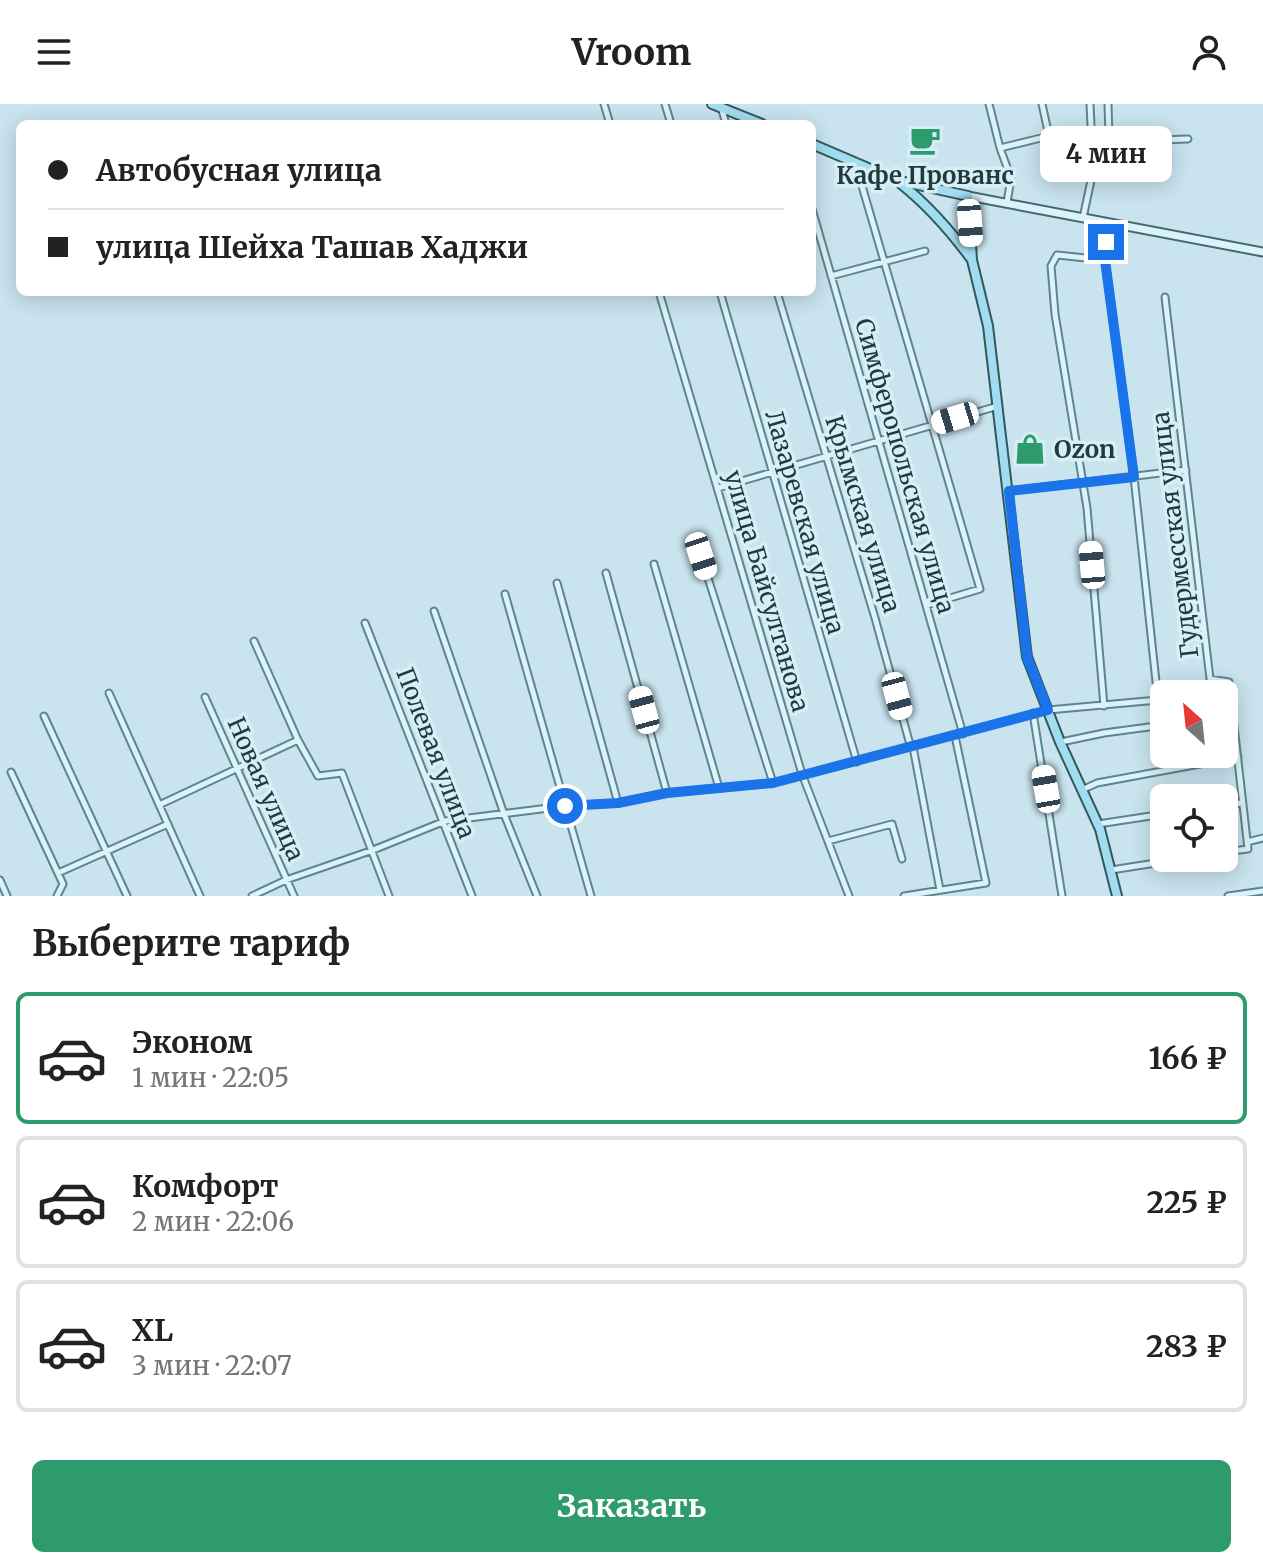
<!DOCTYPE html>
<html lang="ru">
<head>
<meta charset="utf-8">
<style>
  :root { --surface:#fff; --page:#f6f6f6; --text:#222; --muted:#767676; --line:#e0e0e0; --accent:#2d9b6c }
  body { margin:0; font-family:Merriweather,serif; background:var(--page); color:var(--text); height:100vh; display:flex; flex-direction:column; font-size:30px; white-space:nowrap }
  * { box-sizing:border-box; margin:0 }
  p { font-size:26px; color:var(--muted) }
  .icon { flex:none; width:44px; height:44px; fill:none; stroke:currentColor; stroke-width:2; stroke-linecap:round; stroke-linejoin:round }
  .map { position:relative; height:792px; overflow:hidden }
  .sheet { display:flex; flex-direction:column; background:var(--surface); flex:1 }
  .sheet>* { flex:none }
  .guide { position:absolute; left:16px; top:16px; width:800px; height:176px; border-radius:12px; box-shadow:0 4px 20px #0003; display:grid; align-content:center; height:176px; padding:0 32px; background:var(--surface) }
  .needle { width:52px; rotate:333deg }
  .tools { position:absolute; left:1150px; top:576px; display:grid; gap:16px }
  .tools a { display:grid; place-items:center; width:88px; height:88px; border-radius:12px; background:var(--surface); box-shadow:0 4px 20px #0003; font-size:40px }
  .end { position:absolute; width:36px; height:36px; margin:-18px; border:10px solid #1a73e8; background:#fff; box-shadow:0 0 0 4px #fff }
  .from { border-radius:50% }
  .bubble { position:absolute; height:56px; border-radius:12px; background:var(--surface); box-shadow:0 4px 20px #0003; font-size:26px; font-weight:700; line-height:56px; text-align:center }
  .car { position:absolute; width:24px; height:48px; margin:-24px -12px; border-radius:10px; box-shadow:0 0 6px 2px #0007; background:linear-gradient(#fff 24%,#345 0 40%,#fff 0 76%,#345 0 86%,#fff 0) }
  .guide b { display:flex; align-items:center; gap:28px; height:76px; font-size:30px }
  .guide b+b { border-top:2px solid var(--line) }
  .guide i { width:20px; height:20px; background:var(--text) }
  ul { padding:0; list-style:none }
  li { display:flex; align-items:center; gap:24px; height:132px; margin:0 16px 12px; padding:0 16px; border:4px solid var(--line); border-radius:12px }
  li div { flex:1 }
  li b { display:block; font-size:30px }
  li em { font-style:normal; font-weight:700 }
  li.current { border-color:var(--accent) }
  li>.icon { width:72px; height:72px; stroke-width:1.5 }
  h2 { padding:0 32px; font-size:36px; line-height:96px }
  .cta { display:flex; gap:16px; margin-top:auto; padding:16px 32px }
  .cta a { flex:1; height:92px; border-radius:12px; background:var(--accent); color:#fff; font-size:32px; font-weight:700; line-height:92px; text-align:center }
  header { display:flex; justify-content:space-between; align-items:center; height:104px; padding:0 32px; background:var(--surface); font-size:36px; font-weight:700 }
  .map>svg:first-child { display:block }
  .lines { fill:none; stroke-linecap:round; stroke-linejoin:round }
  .minor-casing { stroke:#5d868c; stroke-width:9 }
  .secondary-casing { stroke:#406a6e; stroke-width:11 }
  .primary-casing { stroke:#31585a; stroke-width:12 }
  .minor { stroke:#dcf1f9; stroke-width:5 }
  .secondary { stroke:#dcf1f9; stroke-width:7 }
  .primary { stroke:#a2dcf1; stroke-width:8 }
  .route { stroke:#1a73e8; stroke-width:10 }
  .labels { text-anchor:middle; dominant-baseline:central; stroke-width:7; stroke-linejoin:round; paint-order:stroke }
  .poi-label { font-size:24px; font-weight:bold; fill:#213a3c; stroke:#d8eef6 }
  .street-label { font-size:24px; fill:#213a3c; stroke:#d8eef6 }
</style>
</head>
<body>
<header><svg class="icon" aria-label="menu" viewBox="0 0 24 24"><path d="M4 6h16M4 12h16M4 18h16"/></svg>Vroom<svg class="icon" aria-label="person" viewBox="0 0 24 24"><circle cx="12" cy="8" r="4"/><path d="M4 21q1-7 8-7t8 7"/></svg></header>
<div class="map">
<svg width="1263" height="792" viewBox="0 0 1263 792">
  <rect width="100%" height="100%" fill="#c9e4ef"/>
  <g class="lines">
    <defs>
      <path id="minor" d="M604 0 610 20
        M665 0 671 20
        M989 0 1000 44 1011 74 1007 99
        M1108 0 1109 33 1129 37 1188 35
        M722 6 726 20
        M1000 44 1049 32 1042 0
        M862 82 980 485 927 501
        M812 105 963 630
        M1083 114 1093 67 1090 0
        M831 172 925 147
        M659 188 802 670 849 792
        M720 188 857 658
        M777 188 875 514 911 644
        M1165 193 1210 575 1229 578 1248 745 1224 748
        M718 384 998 302
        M1009 387 1186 366
        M701 452 773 679
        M654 460 719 684
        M606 469 667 689
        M557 479 618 699
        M505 490 591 792
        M434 507 504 710 537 792
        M365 519 472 792
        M254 537 298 636 318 672 342 669 389 792
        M109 589 200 792
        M205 593 294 792
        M1104 602 1087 404 1055 210 1051 162 1057 151 1105 156
        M1033 609 1062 792
        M44 612 127 792
        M1061 638 1104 629 1164 621
        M913 643 940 786
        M11 668 63 780 57 792
        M1084 685 1097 679 1238 653
        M159 701 298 636
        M1224 701 1242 699
        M1098 720 1164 710
        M828 737 892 720 902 755
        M1247 738 1263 734
        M1111 766 1188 754
        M58 769 168 720
        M0 776 7 792
        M252 792 286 776 373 746 445 717 565 702 618 699 667 689 773 679 1048 606 1158 596 1134 373 1105 156 1106 119
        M904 792 986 779 955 632
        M1228 792 1263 787"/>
      <path id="secondary" d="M968 92 1263 148"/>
      <path id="primary" d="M712 0 762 20
        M812 40 896 76 968 92 972 156 988 222 1027 553 1060 638 1100 725 1117 792
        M900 79C929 102 950 126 972 156"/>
    </defs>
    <!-- minor casing -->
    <use href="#minor" class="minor-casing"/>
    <!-- secondary casing -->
    <use href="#secondary" class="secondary-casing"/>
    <!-- primary casing -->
    <use href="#primary" class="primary-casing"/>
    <!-- minor -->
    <use href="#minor" class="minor"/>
    <!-- secondary -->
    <use href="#secondary" class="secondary"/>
    <!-- primary -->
    <use href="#primary" class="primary"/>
  </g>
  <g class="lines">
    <!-- route -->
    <path class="route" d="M565 702 618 699 667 689 773 679 1048 606 1027 553 1009 387 1134 373 1105 156 1106 138"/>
  </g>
  <!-- icons -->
  <defs>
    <symbol id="cafe-bare" viewBox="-9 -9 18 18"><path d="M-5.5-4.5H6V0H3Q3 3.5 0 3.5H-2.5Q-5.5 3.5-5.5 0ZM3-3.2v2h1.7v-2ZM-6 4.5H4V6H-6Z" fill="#2d9b6c" stroke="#d8eef6" stroke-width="2.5" paint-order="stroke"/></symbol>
    <symbol id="shop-bare" viewBox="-9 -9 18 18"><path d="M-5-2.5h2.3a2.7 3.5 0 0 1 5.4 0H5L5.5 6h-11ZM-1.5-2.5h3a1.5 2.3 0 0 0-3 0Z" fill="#2d9b6c" stroke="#d8eef6" stroke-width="2.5" paint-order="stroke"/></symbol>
  </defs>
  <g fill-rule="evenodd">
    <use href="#cafe-bare" x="903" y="14" width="44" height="44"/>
    <use href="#shop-bare" x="1008" y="323" width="44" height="44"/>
  </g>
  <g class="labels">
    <!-- poi labels -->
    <g class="poi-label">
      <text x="925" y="71">Кафе Прованс</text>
      <text x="1054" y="345" text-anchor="start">Ozon</text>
    </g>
    <!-- street labels -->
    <g class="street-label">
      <text transform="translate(905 362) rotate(74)">Симферопольская улица</text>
      <text transform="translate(863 410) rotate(73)">Крымская улица</text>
      <text transform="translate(805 418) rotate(74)">Лазаревская улица</text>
      <text transform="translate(1175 431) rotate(-97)">Гудермесская улица</text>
      <text transform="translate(767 487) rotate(74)">улица Байсултанова</text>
      <text transform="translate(436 649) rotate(69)">Полевая улица</text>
      <text transform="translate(266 685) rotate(66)">Новая улица</text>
    </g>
  </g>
</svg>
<div class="tools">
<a><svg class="needle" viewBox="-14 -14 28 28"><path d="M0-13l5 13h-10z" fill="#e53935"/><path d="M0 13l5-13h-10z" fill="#767676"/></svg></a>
<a><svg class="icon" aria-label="locate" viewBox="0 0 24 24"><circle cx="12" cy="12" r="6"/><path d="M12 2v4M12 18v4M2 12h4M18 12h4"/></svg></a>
</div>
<i class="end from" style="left:565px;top:702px"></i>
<i class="end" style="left:1106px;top:138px"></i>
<div class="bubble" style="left:1040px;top:22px;width:132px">4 мин</div>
<i class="car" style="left:970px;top:119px;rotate:176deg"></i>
<i class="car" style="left:955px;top:314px;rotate:253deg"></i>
<i class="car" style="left:701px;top:452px;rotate:162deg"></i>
<i class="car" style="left:1092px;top:461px;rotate:355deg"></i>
<i class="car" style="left:897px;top:592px;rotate:165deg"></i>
<i class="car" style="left:644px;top:606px;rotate:345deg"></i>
<i class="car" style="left:1046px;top:685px;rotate:350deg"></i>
<div class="guide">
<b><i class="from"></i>Автобусная улица</b>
<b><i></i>улица Шейха Ташав Хаджи</b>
</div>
</div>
<section class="sheet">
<h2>Выберите тариф</h2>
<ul>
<li class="current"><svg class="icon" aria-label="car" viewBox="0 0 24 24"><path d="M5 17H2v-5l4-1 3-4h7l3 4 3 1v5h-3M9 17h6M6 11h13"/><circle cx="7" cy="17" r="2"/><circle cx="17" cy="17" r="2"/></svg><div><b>Эконом</b><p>1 мин · 22:05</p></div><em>166 ₽</em></li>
<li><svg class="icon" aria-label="car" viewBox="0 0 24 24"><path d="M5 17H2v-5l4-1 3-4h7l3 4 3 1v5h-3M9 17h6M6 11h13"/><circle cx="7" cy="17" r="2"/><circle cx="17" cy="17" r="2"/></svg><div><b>Комфорт</b><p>2 мин · 22:06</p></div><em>225 ₽</em></li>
<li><svg class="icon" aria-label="car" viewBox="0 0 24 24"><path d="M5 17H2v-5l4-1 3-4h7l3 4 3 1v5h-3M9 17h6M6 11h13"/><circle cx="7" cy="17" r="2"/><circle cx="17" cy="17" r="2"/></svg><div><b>XL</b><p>3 мин · 22:07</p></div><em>283 ₽</em></li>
</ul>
<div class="cta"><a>Заказать</a></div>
</section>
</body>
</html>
